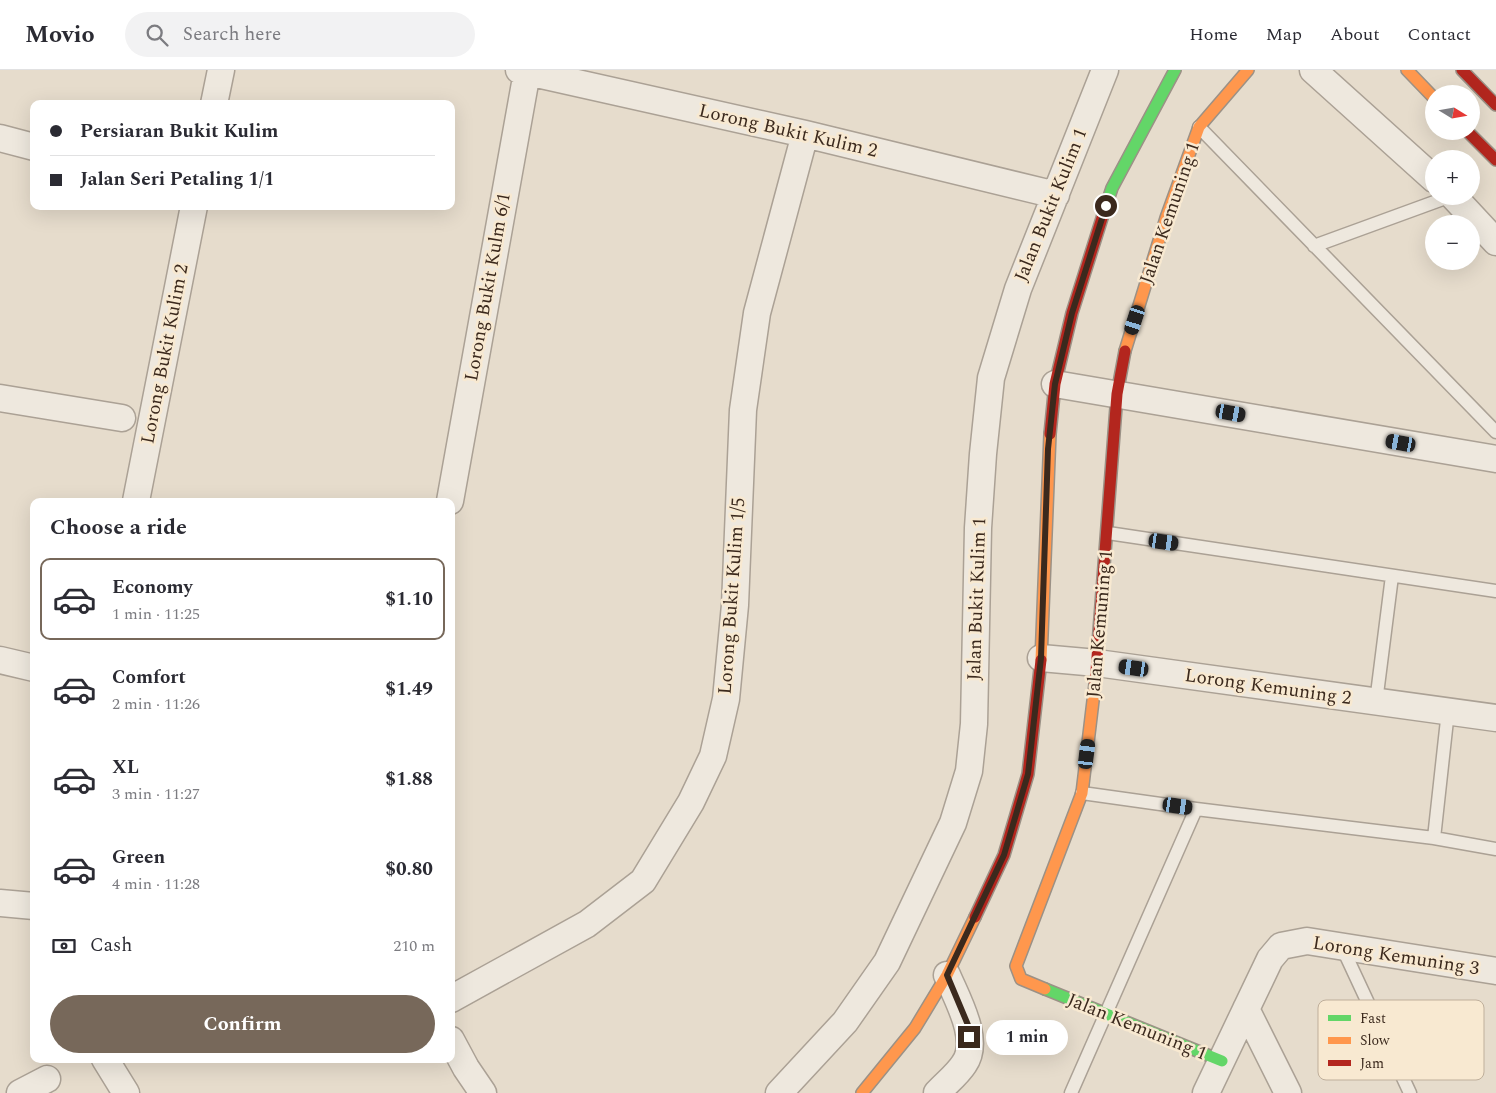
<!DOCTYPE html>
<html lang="en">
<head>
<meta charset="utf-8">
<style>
  :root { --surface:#fff; --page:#f2f2f3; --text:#2b2b33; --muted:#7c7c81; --line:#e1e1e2; --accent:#77685a }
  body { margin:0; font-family:Spectral,serif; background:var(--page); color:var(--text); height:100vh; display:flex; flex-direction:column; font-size:19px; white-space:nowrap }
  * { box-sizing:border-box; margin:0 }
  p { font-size:16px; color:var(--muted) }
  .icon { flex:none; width:28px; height:28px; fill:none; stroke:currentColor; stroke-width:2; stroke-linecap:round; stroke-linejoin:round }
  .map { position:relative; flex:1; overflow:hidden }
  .panel { position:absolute; left:30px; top:428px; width:425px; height:565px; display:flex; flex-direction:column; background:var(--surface); border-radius:10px; box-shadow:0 5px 20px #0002 }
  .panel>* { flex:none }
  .guide { position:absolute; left:30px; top:30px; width:425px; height:110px; border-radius:10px; box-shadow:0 5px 20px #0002; display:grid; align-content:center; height:110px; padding:0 20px; background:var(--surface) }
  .needle { width:32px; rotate:101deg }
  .tools { position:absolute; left:1425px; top:15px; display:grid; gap:10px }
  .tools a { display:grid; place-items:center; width:55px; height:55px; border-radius:50%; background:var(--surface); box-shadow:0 5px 20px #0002; font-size:25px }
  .end { position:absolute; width:22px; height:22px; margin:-11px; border:6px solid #3b291d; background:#fff; box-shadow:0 0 0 2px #fff }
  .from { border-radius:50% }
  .bubble { position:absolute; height:35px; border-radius:18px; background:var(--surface); box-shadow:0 5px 20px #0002; font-size:16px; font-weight:700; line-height:35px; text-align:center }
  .car { position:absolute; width:15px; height:30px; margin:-15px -8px; border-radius:6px; box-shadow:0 0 4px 1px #0007; background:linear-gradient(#222 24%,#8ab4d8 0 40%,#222 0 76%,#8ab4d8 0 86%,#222 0) }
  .guide b { display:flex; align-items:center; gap:18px; height:48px; font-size:19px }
  .guide b+b { border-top:1px solid var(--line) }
  .guide i { width:12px; height:12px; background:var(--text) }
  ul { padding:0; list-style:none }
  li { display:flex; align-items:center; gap:15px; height:82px; margin:0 10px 8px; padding:0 10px; border:2px solid transparent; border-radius:10px }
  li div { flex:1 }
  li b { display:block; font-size:19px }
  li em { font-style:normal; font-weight:700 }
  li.on { border-color:var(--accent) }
  li>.icon { width:45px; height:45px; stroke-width:1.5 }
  h2 { padding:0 20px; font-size:22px; line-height:60px }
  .pay { display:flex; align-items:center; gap:12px; height:55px; padding:0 20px; font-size:19px }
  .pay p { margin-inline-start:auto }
  .primary-button { display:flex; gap:10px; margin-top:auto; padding:10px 20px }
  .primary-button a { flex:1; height:58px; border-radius:30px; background:var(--accent); color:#fff; font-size:20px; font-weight:700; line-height:58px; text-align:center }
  header { display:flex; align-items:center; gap:30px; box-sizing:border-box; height:70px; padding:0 25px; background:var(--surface); border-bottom:1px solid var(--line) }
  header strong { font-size:24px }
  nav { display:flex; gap:28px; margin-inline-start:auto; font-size:18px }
  .search { width:350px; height:45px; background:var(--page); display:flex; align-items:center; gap:12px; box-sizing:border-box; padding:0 18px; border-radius:28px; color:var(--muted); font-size:19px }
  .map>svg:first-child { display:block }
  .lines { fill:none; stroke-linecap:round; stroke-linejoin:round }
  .lane-casing { stroke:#aba195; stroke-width:15 }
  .street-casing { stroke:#aba195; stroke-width:29 }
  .fast-casing { stroke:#9b9186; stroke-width:14 }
  .slow-casing { stroke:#9b9186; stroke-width:14 }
  .jam-casing { stroke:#9b9186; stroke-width:14 }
  .lane { stroke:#eee8de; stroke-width:12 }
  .street { stroke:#eee8de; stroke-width:26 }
  .fast { stroke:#63d668; stroke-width:11 }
  .slow { stroke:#ff974d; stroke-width:11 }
  .jam { stroke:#b3261e; stroke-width:11 }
  .route { stroke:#3b291d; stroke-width:6 }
  .labels { text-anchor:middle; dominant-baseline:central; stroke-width:5; stroke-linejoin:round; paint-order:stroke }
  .street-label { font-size:19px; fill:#3b291d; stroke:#f8e9d1 }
  .key { fill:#f8e9d1; stroke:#bfaf9b; stroke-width:1 }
  .key-label { font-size:14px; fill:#3b291d }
</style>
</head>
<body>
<header>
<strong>Movio</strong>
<div class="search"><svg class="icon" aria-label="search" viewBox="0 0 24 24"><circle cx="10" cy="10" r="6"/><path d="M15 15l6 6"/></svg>Search here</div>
<nav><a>Home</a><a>Map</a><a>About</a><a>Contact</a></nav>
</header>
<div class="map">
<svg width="1496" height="1023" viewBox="0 0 1496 1023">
  <rect width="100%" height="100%" fill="#e6dccc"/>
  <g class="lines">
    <defs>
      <path id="lane" d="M1199 57 1496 362
        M1314 176 1451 126
        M1108 463 1496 521
        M1376 632 1392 506
        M1082 723 1196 739 1434 768 1496 779
        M1434 768 1448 641
        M1342 877 1410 1023
        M1071 1023 1196 739"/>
      <path id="street" d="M519 0 805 64 1056 125
        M1313 0 1434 109
        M214 34 221 0
        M0 68 34 77
        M1453 126 1496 172
        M1055 314 1496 389
        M0 328 122 348
        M136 431 194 136
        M450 431 527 2
        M1041 588 1097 593 1496 648
        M0 590 34 598
        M0 833 34 836
        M451 929 587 854 643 811 691 732 713 686 726 629 735 535 743 340 757 243 805 64
        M1246 939 1288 1023
        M451 970 466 998 483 1023
        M105 989 126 1023
        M20 1023 47 1009
        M779 1023 845 952 887 892 953 753 969 701 974 654 978 458 983 384 991 308 1018 219 1105 0
        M937 1023C945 1014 957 1005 964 994 981 970 957 929 947 905
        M1206 1023 1270 889 1281 876 1307 871 1496 901"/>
      <path id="fast" d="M1103 145 1112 118 1175 0
        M1045 919 1222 991"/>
      <path id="slow" d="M1407 0 1434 28
        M1125 281 1166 148 1199 57 1248 0
        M1041 590 1050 364
        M1045 919 1021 909 1016 896 1082 723 1095 614
        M862 1023 915 958 947 905 975 847"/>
      <path id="jam" d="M1462 0 1496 35
        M1467 61 1496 90
        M1050 364 1055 314 1072 243 1103 145
        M1095 614 1117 324 1125 281
        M975 847 1004 785 1028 704 1041 590"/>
    </defs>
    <!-- lane casing -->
    <use href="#lane" class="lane-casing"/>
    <!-- street casing -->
    <use href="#street" class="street-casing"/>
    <!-- fast casing -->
    <use href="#fast" class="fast-casing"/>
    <!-- slow casing -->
    <use href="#slow" class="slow-casing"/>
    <!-- jam casing -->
    <use href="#jam" class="jam-casing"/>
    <!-- lane -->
    <use href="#lane" class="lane"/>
    <!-- street -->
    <use href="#street" class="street"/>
    <!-- fast -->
    <use href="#fast" class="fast"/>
    <!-- slow -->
    <use href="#slow" class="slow"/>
    <!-- jam -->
    <use href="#jam" class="jam"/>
  </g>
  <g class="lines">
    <!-- route -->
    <path class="route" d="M969 967 968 955 947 905 1004 785 1028 704 1041 588 1048 379 1055 314 1072 243 1106 136"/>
  </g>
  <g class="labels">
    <!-- street labels -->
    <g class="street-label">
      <text transform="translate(788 61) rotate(13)">Lorong Bukit Kulim 2</text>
      <text transform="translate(1051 135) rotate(-68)">Jalan Bukit Kulim 1</text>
      <text transform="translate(1170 143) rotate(-71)">Jalan Kemuning 1</text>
      <text transform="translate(488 217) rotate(-80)">Lorong Bukit Kulm 6/1</text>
      <text transform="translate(165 284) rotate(-79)">Lorong Bukit Kulim 2</text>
      <text transform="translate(732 526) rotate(-86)">Lorong Bukit Kulim 1/5</text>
      <text transform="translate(977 529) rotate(-88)">Jalan Bukit Kulim 1</text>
      <text transform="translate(1100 554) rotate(-85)">Jalan Kemuning 1</text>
      <text transform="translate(1268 617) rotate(8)">Lorong Kemuning 2</text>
      <text transform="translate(1396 886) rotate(9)">Lorong Kemuning 3</text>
      <text transform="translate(1137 957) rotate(22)">Jalan Kemuning 1</text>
    </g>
  </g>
  <!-- legend -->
  <rect x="1318" y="930" width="166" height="80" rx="8" class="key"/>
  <rect x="1328" y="945" width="23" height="6" fill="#63d668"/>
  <rect x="1328" y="967" width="23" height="7" fill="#ff974d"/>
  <rect x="1328" y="990" width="23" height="6" fill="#b3261e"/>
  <g class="key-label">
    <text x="1360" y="953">Fast</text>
    <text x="1360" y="975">Slow</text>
    <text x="1360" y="998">Jam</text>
  </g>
</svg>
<div class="tools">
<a><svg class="needle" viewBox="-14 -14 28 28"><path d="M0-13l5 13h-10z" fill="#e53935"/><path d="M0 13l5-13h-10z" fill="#7c7c81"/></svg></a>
<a>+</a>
<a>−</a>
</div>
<i class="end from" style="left:1106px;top:136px"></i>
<i class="end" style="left:969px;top:967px"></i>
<div class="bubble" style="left:986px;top:950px;width:82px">1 min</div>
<i class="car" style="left:1135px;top:250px;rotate:198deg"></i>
<i class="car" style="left:1231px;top:343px;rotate:100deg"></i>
<i class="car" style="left:1401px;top:373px;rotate:280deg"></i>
<i class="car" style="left:1164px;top:472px;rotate:98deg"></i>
<i class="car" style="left:1134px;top:598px;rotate:278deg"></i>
<i class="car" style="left:1087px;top:684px;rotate:7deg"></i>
<i class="car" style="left:1178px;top:736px;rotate:98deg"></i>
<div class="guide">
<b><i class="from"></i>Persiaran Bukit Kulim</b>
<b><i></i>Jalan Seri Petaling 1/1</b>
</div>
<section class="panel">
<h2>Choose a ride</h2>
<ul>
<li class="on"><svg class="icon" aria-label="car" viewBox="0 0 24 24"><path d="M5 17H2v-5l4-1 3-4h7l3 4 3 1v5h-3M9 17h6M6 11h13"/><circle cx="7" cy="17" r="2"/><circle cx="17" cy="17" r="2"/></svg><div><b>Economy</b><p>1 min · 11:25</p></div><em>$1.10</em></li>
<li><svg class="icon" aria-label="car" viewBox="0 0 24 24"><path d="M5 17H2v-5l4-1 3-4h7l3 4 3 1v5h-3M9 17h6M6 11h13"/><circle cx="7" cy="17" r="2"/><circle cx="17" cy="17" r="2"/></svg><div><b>Comfort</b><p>2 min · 11:26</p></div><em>$1.49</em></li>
<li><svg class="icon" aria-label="car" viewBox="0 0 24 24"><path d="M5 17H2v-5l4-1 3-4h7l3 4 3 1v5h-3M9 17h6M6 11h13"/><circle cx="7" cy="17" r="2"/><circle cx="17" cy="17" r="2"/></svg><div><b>XL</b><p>3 min · 11:27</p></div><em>$1.88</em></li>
<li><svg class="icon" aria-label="car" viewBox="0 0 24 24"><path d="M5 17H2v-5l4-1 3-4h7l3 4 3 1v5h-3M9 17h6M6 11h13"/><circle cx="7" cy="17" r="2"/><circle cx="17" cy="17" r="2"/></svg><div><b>Green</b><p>4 min · 11:28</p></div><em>$0.80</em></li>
</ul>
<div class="pay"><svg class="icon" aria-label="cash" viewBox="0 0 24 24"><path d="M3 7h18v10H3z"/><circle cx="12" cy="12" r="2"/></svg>Cash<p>210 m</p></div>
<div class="primary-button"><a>Confirm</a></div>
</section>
</div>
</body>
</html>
